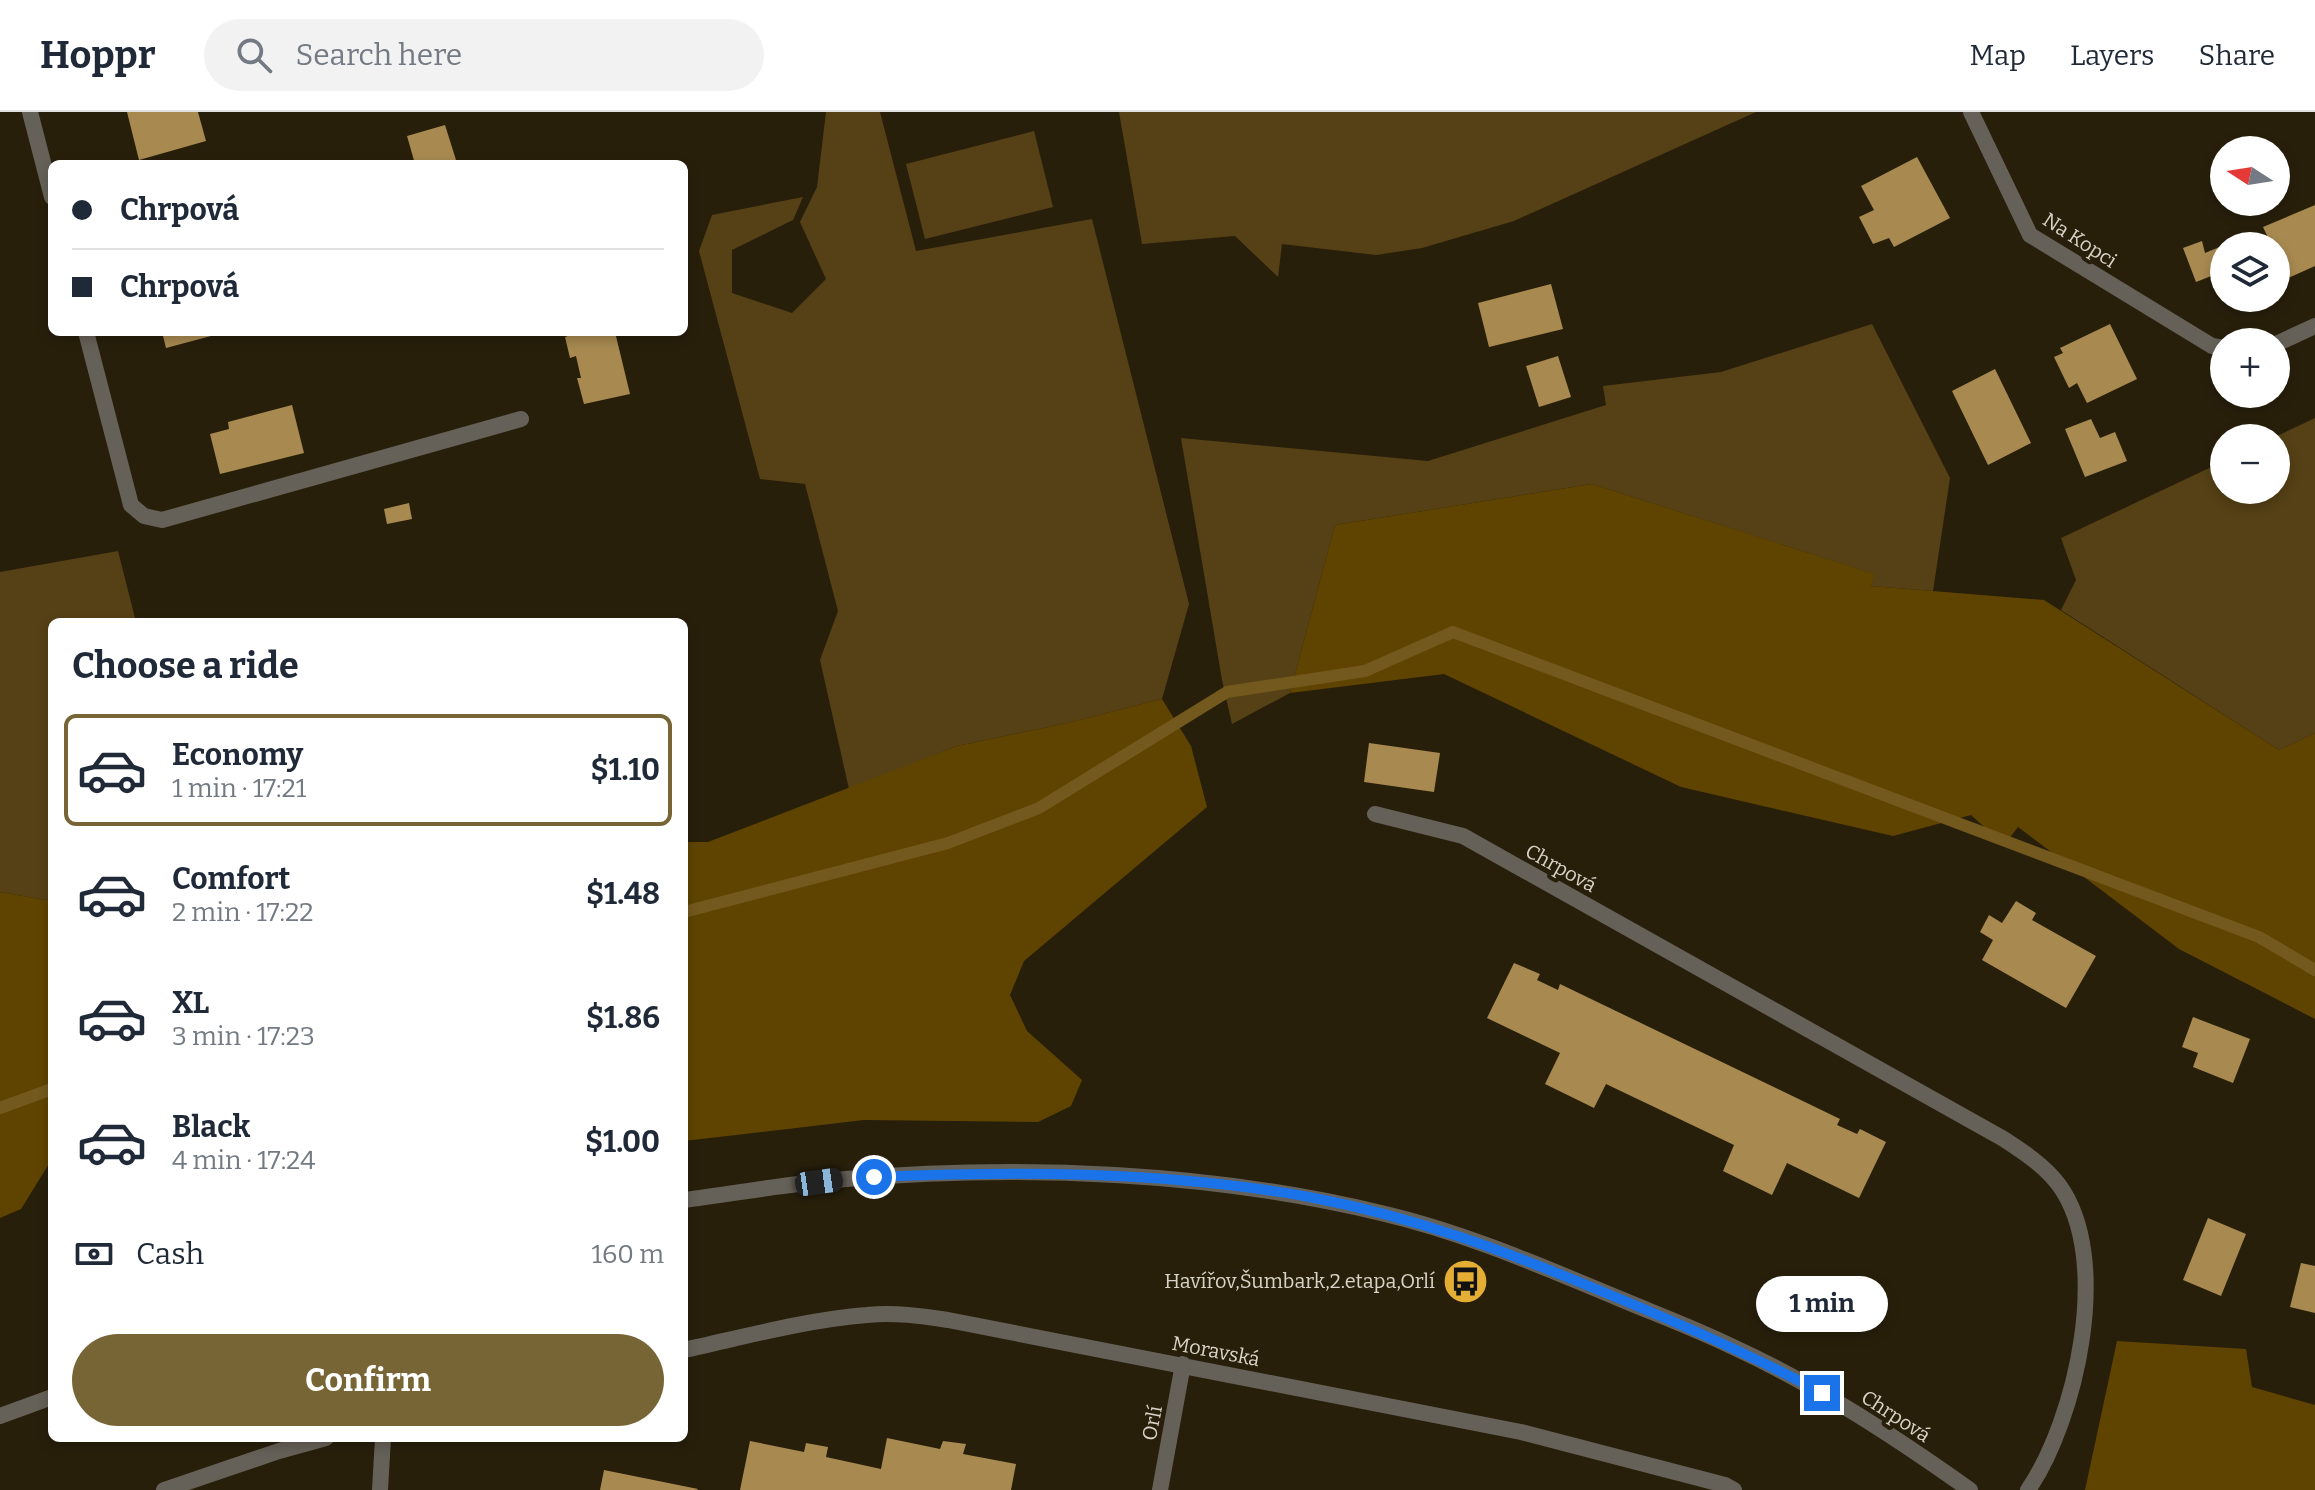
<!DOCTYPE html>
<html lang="en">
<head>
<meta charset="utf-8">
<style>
  :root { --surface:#fff; --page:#f2f2f3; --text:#1f2937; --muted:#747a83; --line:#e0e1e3; --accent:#786536 }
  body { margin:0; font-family:Bitter,serif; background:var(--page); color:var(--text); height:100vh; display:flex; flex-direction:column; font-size:30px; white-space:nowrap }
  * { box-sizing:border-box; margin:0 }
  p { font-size:26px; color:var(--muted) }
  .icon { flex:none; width:44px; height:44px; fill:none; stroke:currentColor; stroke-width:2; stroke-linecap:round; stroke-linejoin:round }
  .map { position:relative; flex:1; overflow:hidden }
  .panel { position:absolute; left:48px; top:506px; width:640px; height:824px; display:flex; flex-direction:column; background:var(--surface); border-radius:12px; box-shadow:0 4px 12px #0003 }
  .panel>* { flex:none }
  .top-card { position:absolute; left:48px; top:48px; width:640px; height:176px; border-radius:12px; box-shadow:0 4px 12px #0003; display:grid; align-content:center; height:176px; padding:0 24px; background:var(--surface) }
  .needle { width:52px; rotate:282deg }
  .controls { position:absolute; left:2210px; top:24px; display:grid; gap:16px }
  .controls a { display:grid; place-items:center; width:80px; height:80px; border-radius:50%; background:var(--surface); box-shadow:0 4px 12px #0003; font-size:40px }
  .end { position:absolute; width:36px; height:36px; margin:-18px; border:10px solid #1a73e8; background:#fff; box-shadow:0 0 0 4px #fff }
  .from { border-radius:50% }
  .bubble { position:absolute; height:56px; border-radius:28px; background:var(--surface); box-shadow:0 4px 12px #0003; font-size:26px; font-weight:700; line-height:56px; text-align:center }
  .car { position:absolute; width:24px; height:48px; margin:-24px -12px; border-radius:10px; box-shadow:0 0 6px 2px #0007; background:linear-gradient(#222 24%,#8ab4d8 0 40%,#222 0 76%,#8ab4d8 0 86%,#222 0) }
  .top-card b { display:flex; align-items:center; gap:28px; height:76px; font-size:30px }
  .top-card b+b { border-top:2px solid var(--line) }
  .top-card i { width:20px; height:20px; background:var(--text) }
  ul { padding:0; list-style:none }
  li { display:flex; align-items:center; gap:24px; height:112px; margin:0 16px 12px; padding:0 8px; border:4px solid transparent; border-radius:12px }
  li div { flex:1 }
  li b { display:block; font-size:30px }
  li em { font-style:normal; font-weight:700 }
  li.current { border-color:var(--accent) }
  li>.icon { width:72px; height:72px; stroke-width:1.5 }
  h2 { padding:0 24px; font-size:36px; line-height:96px }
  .pay { display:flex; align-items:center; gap:20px; height:88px; padding:0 24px; font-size:30px }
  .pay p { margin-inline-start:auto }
  .cta { display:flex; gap:16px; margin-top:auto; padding:16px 24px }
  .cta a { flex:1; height:92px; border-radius:48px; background:var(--accent); color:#fff; font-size:32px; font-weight:700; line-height:92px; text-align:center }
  header { display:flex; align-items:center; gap:48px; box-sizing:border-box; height:112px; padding:0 40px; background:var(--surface); border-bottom:2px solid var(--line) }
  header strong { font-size:38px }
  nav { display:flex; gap:44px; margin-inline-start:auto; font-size:28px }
  .search { width:560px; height:72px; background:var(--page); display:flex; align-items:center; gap:20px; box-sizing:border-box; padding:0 28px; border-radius:44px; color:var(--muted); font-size:30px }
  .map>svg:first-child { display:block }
  .green { fill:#564116 }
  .forest { fill:#5f4401 }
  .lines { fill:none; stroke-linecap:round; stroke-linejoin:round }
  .stream { stroke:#74591e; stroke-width:12 }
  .building { fill:#a88a51 }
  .lane { stroke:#666158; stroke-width:16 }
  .street { stroke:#666158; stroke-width:16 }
  .route { stroke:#1a73e8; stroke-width:10 }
  .labels { text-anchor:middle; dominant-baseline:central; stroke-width:8; stroke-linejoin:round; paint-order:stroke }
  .street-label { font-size:20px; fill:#d9d3c7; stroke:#281f0b }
  .poi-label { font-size:20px; fill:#d9d3c7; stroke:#281f0b; text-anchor:end }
</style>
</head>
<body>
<header>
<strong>Hoppr</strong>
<div class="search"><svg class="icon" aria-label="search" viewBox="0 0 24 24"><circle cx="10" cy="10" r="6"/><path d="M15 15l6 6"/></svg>Search here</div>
<nav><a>Map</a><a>Layers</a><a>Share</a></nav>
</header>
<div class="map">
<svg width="2315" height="1378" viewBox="0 0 2315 1378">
  <rect width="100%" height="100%" fill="#281f0b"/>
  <!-- green -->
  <path class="green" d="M826 0H880L916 139 1092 107 1189 492 1162 587 1067 611 957 634 849 677 820 548 838 499 805 372 760 367 699 139 712 103 803 85 793 108 732 138V181L792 201 826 167 800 110 817 75Z
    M1119 0H1756L1514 109 1422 136 1376 143 1282 132 1278 165 1235 124 1142 132Z
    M1034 19 1053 95 925 127 906 52Z
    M1872 212 1950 366 1933 479 1871 474 1874 462 1592 372 1335 413 1290 581 1232 612 1222 568 1181 326 1428 349 1606 293 1603 274 1721 260Z
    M2315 306V621L2279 638 2061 498 2076 468 2061 426 2224 349V378H2276V326H2273Z
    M118 439 136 510H52V789L0 780V460Z"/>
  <!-- forest -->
  <path class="forest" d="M1592 372 1875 462 1871 474 2044 488 2279 638 2315 621V907L2179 837 2018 715 2004 733 1971 703 1893 724 1681 675 1444 562 1290 581 1335 413Z
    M1162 587 1191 634 1207 695 1024 849 1010 883 1027 919 1082 968 1071 994 1038 1010 864 1008 684 1029V730H708L957 634 1067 611Z
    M0 780 52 789V1047L21 1097 0 1106Z
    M2117 1229 2246 1237 2252 1275 2315 1293V1378H2085Z"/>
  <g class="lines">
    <!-- stream -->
    <path class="stream" d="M684 800 948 731 1039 696 1227 580 1365 559 1453 520 2259 825 2315 858
      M0 996 52 977"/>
  </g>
  <!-- building -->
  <path class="building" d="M127 0H198L206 29 139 48Z
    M445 13 456 48 442 52H415L407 24Z
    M1917 45 1950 106 1894 135 1889 126 1873 132 1859 105 1874 98 1861 74Z
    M2315 93V154L2286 167 2276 144V134H2272L2263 115Z
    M2241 126 2244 134H2224V159L2196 170 2183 136 2202 129 2205 141Z
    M1551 172 1563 217 1489 235 1478 191Z
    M2110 212 2137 267 2087 291 2077 271 2069 276 2054 245 2063 241 2060 236Z
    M162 220H210L211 224 166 236Z
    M567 220H615L630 282 584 292 577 266H581L576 244 570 246 565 225 568 224Z
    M1558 244 1571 285 1539 295 1526 254Z
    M1995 257 2031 331 1988 353 1952 279Z
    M292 293 304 341 220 362 210 322 229 317 228 310Z
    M2091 307 2100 326 2115 320 2127 349 2085 365 2065 317Z
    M409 391 412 407 387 412 384 397Z
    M1369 631 1440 641 1434 680 1364 670Z
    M2016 789 2036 801 2032 808 2096 844 2066 896 1982 848 1993 828 1980 820 1989 803 2002 811Z
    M1514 851 1540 862 1537 868 1558 878 1560 872 1840 1007 1837 1013 1857 1022 1860 1017 1886 1030 1859 1086 1787 1051 1772 1083 1723 1059 1734 1033 1606 972 1594 996 1545 972 1560 941 1487 906Z
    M2193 905 2250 927 2233 971 2193 955 2198 941 2182 935Z
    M2208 1106 2246 1122 2221 1184 2183 1168Z
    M2301 1151 2315 1154V1201L2290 1195Z
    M887 1326 940 1337 943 1329 966 1332 963 1342 1016 1352 1011 1378H740L750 1329 804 1340 806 1331 828 1335 826 1345 881 1357Z
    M604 1358 698 1377 697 1378H600Z"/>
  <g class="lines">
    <!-- lane -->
    <path class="lane" d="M1375 702 1463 724 2002 1026C2022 1039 2044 1053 2059 1073 2113 1147 2076 1308 2028 1378"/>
    <!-- street -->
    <path class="street" d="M30 0 52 85
      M1971 0 2030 123 2212 234 2224 236
      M86 220 131 393 144 404 162 408 521 307
      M2276 232 2315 214
      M684 1088C738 1081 792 1071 846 1067 1021 1052 1211 1060 1381 1101 1463 1120 1541 1154 1618 1186 1656 1202 1694 1216 1731 1234 1816 1273 1894 1324 1970 1378
      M684 1238C744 1225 805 1208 867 1203 894 1200 921 1204 948 1208L1521 1320 1725 1373 1734 1378
      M0 1304 52 1285
      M164 1378 279 1339 326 1326
      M380 1378 383 1326
      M1160 1378 1183 1252"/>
  </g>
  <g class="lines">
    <!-- route -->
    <path class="route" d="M874 1065C1019 1059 1166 1059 1309 1085 1416 1105 1508 1140 1608 1182 1681 1212 1752 1243 1822 1281"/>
  </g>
  <!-- icons -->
  <defs>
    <symbol id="bus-disc" viewBox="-11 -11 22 22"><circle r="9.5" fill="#e4ae35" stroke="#281f0b"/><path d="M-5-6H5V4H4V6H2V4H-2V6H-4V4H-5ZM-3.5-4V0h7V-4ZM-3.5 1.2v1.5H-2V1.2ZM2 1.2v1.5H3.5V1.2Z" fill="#111"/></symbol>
  </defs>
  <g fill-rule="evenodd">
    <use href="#bus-disc" x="1440" y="1144" width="51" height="51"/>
  </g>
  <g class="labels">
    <!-- street labels -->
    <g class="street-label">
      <text transform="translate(2080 128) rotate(33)">Na Kopci</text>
      <text transform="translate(1561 756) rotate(29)">Chrpová</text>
      <text transform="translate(1216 1239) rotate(11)">Moravská</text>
      <text transform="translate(1896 1304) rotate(33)">Chrpová</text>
      <text transform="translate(1152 1311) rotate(-79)">Orlí</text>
    </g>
    <!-- poi labels -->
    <g class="poi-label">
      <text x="1435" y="1169">Havířov,Šumbark,2.etapa,Orlí</text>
    </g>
  </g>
</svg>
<div class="controls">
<a><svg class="needle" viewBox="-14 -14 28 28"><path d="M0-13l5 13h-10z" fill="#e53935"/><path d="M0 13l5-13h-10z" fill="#747a83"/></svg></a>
<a><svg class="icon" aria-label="layers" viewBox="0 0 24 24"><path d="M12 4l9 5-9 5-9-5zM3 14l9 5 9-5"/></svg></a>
<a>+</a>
<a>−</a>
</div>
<i class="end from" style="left:874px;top:1065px"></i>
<i class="end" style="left:1822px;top:1281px"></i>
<div class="bubble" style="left:1756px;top:1164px;width:132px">1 min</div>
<i class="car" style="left:819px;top:1070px;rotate:82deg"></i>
<div class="top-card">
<b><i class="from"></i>Chrpová</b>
<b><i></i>Chrpová</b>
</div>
<section class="panel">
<h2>Choose a ride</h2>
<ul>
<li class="current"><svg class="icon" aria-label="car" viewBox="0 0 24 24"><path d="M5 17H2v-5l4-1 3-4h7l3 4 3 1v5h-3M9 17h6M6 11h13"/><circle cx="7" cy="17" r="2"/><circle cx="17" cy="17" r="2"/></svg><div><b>Economy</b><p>1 min · 17:21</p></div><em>$1.10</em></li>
<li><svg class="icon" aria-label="car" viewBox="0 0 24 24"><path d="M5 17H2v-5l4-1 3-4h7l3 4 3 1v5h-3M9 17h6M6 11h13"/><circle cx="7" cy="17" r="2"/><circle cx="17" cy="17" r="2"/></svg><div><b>Comfort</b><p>2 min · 17:22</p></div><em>$1.48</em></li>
<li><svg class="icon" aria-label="car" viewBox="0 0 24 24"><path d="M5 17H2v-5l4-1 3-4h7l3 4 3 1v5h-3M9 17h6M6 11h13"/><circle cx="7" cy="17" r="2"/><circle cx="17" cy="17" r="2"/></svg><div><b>XL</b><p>3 min · 17:23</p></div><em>$1.86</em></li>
<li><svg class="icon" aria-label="car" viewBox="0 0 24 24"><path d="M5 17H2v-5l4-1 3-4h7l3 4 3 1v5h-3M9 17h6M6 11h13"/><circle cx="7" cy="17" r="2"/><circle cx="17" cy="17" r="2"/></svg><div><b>Black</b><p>4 min · 17:24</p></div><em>$1.00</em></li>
</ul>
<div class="pay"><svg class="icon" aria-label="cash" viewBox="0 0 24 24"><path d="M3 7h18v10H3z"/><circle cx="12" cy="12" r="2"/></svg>Cash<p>160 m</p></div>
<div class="cta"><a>Confirm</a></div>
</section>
</div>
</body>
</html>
